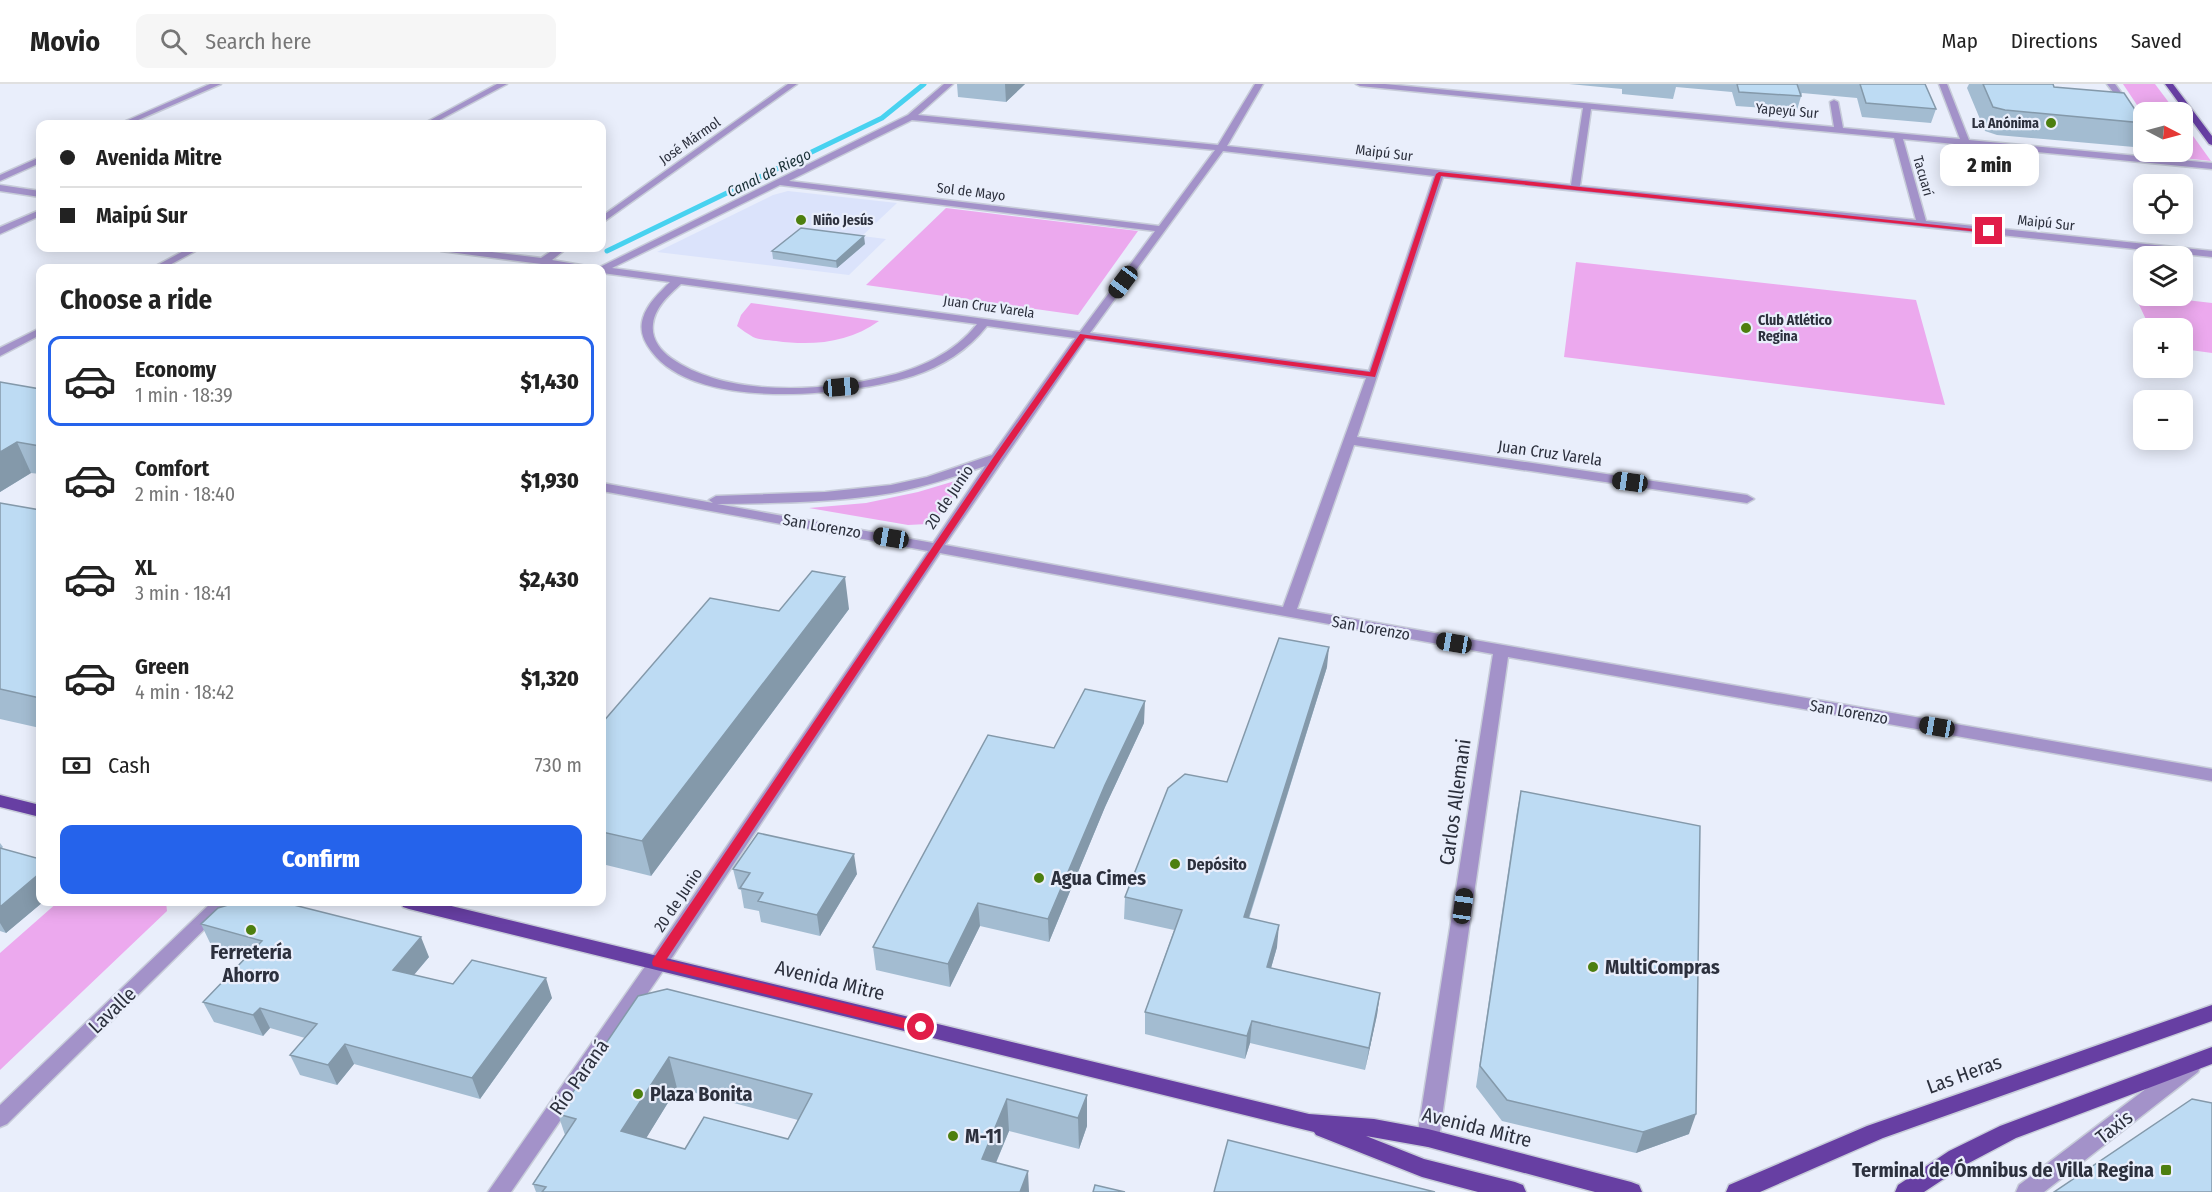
<!DOCTYPE html>
<html lang="en">
<head>
<meta charset="utf-8">
<style>
  :root { --surface:#fff; --page:#f6f6f6; --text:#222; --muted:#767676; --line:#e0e0e0; --accent:#2563eb }
  body { margin:0; font-family:"Fira Sans Condensed",sans-serif; background:var(--page); color:var(--text); height:100vh; display:flex; flex-direction:column; font-size:22px; white-space:nowrap }
  * { box-sizing:border-box; margin:0 }
  p { font-size:20px; color:var(--muted) }
  .icon { flex:none; width:33px; height:33px; fill:none; stroke:currentColor; stroke-width:2; stroke-linecap:round; stroke-linejoin:round }
  .map { position:relative; flex:1; overflow:hidden }
  .details { position:absolute; left:36px; top:180px; width:570px; height:642px; display:flex; flex-direction:column; background:var(--surface); border-radius:12px; box-shadow:0 3px 15px #0003 }
  .details>* { flex:none }
  .top-card { position:absolute; left:36px; top:36px; width:570px; height:132px; border-radius:12px; box-shadow:0 3px 15px #0003; display:grid; align-content:center; height:132px; padding:0 24px; background:var(--surface) }
  .needle { width:39px; rotate:96deg }
  .tools { position:absolute; left:2133px; top:18px; display:grid; gap:12px }
  .tools a { display:grid; place-items:center; width:60px; height:60px; border-radius:12px; background:var(--surface); box-shadow:0 3px 15px #0003; font-size:30px }
  .end { position:absolute; width:27px; height:27px; margin:-14px; border:8px solid #e11d48; background:#fff; box-shadow:0 0 0 3px #fff }
  .from { border-radius:50% }
  .bubble { position:absolute; height:42px; border-radius:12px; background:var(--surface); box-shadow:0 3px 15px #0003; font-size:20px; font-weight:800; line-height:42px; text-align:center }
  .car { position:absolute; width:18px; height:36px; margin:-18px -9px; border-radius:8px; box-shadow:0 0 4px 2px #0007; background:linear-gradient(#222 24%,#8ab4d8 0 40%,#222 0 76%,#8ab4d8 0 86%,#222 0) }
  .top-card b { display:flex; align-items:center; gap:21px; height:57px; font-size:22px }
  .top-card b+b { border-top:2px solid var(--line) }
  .top-card i { width:15px; height:15px; background:var(--text) }
  ul { padding:0; list-style:none }
  li { display:flex; align-items:center; gap:18px; height:90px; margin:0 12px 9px; padding:0 12px; border:3px solid transparent; border-radius:12px }
  li div { flex:1 }
  li b { display:block; font-size:22px }
  li em { font-style:normal; font-weight:800 }
  li.active { border-color:var(--accent) }
  li>.icon { width:54px; height:54px; stroke-width:1.5 }
  h2 { padding:0 24px; font-size:27px; line-height:72px }
  .pay { display:flex; align-items:center; gap:15px; height:66px; padding:0 24px; font-size:22px }
  .pay p { margin-inline-start:auto }
  .action { display:flex; gap:12px; margin-top:auto; padding:12px 24px }
  .action a { flex:1; height:69px; border-radius:12px; background:var(--accent); color:#fff; font-size:24px; font-weight:800; line-height:69px; text-align:center }
  header { display:flex; align-items:center; gap:36px; box-sizing:border-box; height:84px; padding:0 30px; background:var(--surface); border-bottom:2px solid var(--line) }
  header strong { font-size:28px }
  nav { display:flex; gap:33px; margin-inline-start:auto; font-size:21px }
  .search { width:420px; height:54px; background:var(--page); display:flex; align-items:center; gap:15px; box-sizing:border-box; padding:0 21px; border-radius:12px; color:var(--muted); font-size:22px }
  .map>svg:first-child { display:block }
  .built { fill:#dbe3fb }
  .green { fill:#eca9ee }
  .lines { fill:none; stroke-linecap:round; stroke-linejoin:round }
  .stream { stroke:#48d2f0; stroke-width:5 }
  .minor-casing { stroke:#c7ccd9; stroke-width:3 }
  .major-casing { stroke:#c7ccd9; stroke-width:3 }
  .minor { fill:#a392c9; fill-rule:evenodd }
  .major { fill:#673fa3; fill-rule:evenodd }
  .wall { fill:#a3bcd1; fill-rule:evenodd }
  .shaded-wall { fill:#8499aa }
  .building { fill:#bddbf3; stroke:#8499aa; stroke-width:1.5; fill-rule:evenodd }
  .route { fill:#e11d48 }
  .poi-dot { fill:#4d7f0f; stroke:#e9eefb; stroke-width:2 }
  .labels { text-anchor:middle; dominant-baseline:central; stroke-width:4.5; stroke-linejoin:round; paint-order:stroke }
  .far-street-label { font-size:14px; fill:#2c303d; stroke:#e9eefb }
  .far-poi-label { font-size:14px; font-weight:bold; fill:#2c303d; stroke:#e9eefb; text-anchor:start }
  .far-water-label { font-size:15px; font-style:italic; fill:#193036; stroke:#e9eefb }
  .street-label { font-size:16px; fill:#2c303d; stroke:#e9eefb }
  .poi-label { font-size:16px; font-weight:bold; fill:#2c303d; stroke:#e9eefb; text-anchor:start }
  .near-street-label { font-size:20px; fill:#2c303d; stroke:#e9eefb }
  .near-poi-label { font-size:20px; font-weight:bold; fill:#2c303d; stroke:#e9eefb; text-anchor:start }
</style>
</head>
<body>
<header>
<strong>Movio</strong>
<div class="search"><svg class="icon" aria-label="search" viewBox="0 0 24 24"><circle cx="10" cy="10" r="6"/><path d="M15 15l6 6"/></svg>Search here</div>
<nav><a>Map</a><a>Directions</a><a>Saved</a></nav>
</header>
<div class="map">
<svg width="2212" height="1108" viewBox="0 0 2212 1108">
  <rect width="100%" height="100%" fill="#e9eefb"/>
  <!-- built -->
  <path class="built" d="M788 107 897 119 862 152 886 155 849 191 657 168 773 111Z"/>
  <!-- green -->
  <path class="green" d="M2123 0H2155L2176 28 2143 30Z
    M2183 38 2211 77 2173 73 2169 68H2182Z
    M946 124 1138 147 1078 231 866 201Z
    M1576 178 1916 216 1945 321 1564 273Z
    M2134 210 2212 219V269L2183 265 2182 244H2150Z
    M751 219 879 237C849 259 812 262 776 257 769 256 759 256 753 253 748 250 742 246 737 242L741 231Z
    M965 394 939 432 927 440 908 441 809 424 866 419 918 408Z
    M58 818H166L167 827 0 986V869Z"/>
  <g class="lines">
    <!-- stream -->
    <path class="stream" d="M607 167 882 34 924 0"/>
    <defs>
      <path id="minor" d="M210 0H221L129 40H119Z
        M497 0H507L432 40H423Z
        M788 0H797L602 139V132Z
        M944 0H953L918 31 1218 61 1255 0H1263L1227 62 1571 101 1583 24 1360 2 1356 0H1385L1834 43 1830 18 1834 16 1838 18 1843 44 1960 55 1939 0H1947L1969 56 2212 79V85L1903 55 1926 137 2212 167V173L1443 93 1357 353 1747 411 1754 415 1747 419 1354 361 1297 525 2212 685V697L1508 573 1439 1054 1436 1060 1428 1063 1420 1060 1417 1054 1493 570 940 469 665 884 511 1108H488L651 874 928 467 602 407V399L713 419 709 416 716 412 825 408 891 401 927 393 992 371 1075 254 987 242C968 266 941 283 913 292 850 312 697 328 652 268 644 258 639 247 643 234 647 220 660 208 670 198L602 189V184H573L441 167 436 164H460L541 174 556 164H567L552 176 598 184 908 31ZM1591 25 1894 54 1916 136 1580 102ZM912 36 1215 66 1159 142 789 97ZM1223 67 1434 92 1369 287 1090 249ZM780 101 1155 147 1080 248 612 184ZM681 200 977 240C955 269 917 286 883 293 820 308 726 313 671 274 660 266 651 254 653 240 655 223 669 211 681 200ZM1086 255 1366 294 1283 523 945 461ZM985 382 933 459 717 420C775 419 834 419 892 409 924 403 954 393 985 382Z
        M2107 0H2115L2144 40V49Z
        M40 73V79L0 97V91Z
        M0 101 40 107V113L0 107Z
        M40 126V132L0 150V143Z
        M189 164H201L164 184H152Z
        M40 244V251L0 272V264Z
        M212 818H232L7 1040 0 1043V1021Z
        M2191 974 2198 976 2201 982 2198 988 2044 1108H2016L2019 1101 2184 976Z"/>
      <path id="major" d="M2165 0H2173L2212 52V61L2209 60Z
        M0 711 40 721V733L0 723Z
        M400 818H435L1309 1030 1374 1035 1428 1045 1631 1098 1639 1101 1642 1108H1595L1428 1063 1366 1052 1424 1075 1515 1098 1523 1101 1526 1108H1478L1422 1093 1316 1051 1314 1048 409 825 403 823Z
        M2212 921V937L1883 1054 1760 1108H1726L1729 1101 1867 1042Z
        M2212 963V980L2016 1054 1965 1081 1924 1108H1895L1898 1101 1949 1067 2000 1042Z"/>
    </defs>
    <!-- minor casing -->
    <use href="#minor" class="minor-casing"/>
    <!-- major casing -->
    <use href="#major" class="major-casing"/>
    <!-- minor -->
    <use href="#minor" class="minor"/>
    <!-- major -->
    <use href="#major" class="major"/>
  </g>
  <!-- wall -->
  <path class="wall" d="M957 0H1025L1006 18 958 13Z
    M1569 0H1925L1936 25 1931 39 1862 33 1857 14 1802 9 1797 26 1736 22 1732 8 1676 3 1673 15 1622 10V5Z
    M1969 0H2053L2054 3 2144 38V40L2134 63 1997 51 1985 47 1967 4Z
    M865 160 837 184 773 175 772 167Z
    M0 298 40 305V390L31 389 0 408Z
    M0 419 40 426V644L0 635Z
    M849 525 651 792 602 780V639L779 527Z
    M1327 583 1249 835 1277 863 1271 884 1380 909 1377 931 1365 986 1250 959 1245 975 1145 950V928L1174 846 1124 835 1125 813 1227 698Z
    M1144 639 1105 723 1049 858 980 842 950 903 876 886 873 863 1054 664Z
    M1521 707 1689 1050 1636 1069 1502 1037 1476 1003 1517 727Z
    M0 759 3 763 2 764 40 818H43L6 849 0 847Z
    M733 785 857 790 820 852 761 838 759 827 744 824 741 806 738 805Z
    M201 840 429 873 414 891 453 900 552 914 480 1015 354 980 337 1001 300 991 290 971 305 954 270 944 263 952 214 938 203 918 248 871 211 861Z
    M638 912 1087 1011V1042L1079 1065 1009 1047 996 1079 1029 1108H536L533 1100 565 1051 558 1030ZM677 1004 798 1036 788 1055 685 1065 646 1054Z"/>
  <!-- shaded-wall -->
  <path class="shaded-wall" d="M1005 0H1025L1006 18Z
    M864 152 865 160 837 184 836 177Z
    M17 358 31 389 0 408V368Z
    M845 493 849 525 651 792 642 757Z
    M1329 563 1327 583 1242 855 1244 833Z
    M1145 617 1144 639 1105 723 1049 858 1048 835 1105 701Z
    M854 770 857 790 820 852 817 831Z
    M40 789V818H43L6 849 0 839V823Z
    M978 819 980 842 950 903 948 880Z
    M1279 841 1277 863 1265 905 1267 883Z
    M421 853 429 873 401 906 393 886Z
    M546 894 552 914 480 1015 472 994Z
    M1380 909 1377 931 1365 986 1369 964Z
    M260 924 270 944 263 952 253 931Z
    M1252 937 1250 959 1245 975 1247 952Z
    M345 960 354 980 337 1001 328 981Z
    M669 973 677 1004 631 1079 621 1047Z
    M1087 1011V1042L1079 1065 1078 1034Z
    M1007 1015 1009 1047 984 1107 982 1075Z
    M1696 1030 1689 1050 1636 1069 1643 1048Z
    M1028 1087 1029 1108H1020Z"/>
  <!-- building -->
  <path class="building" d="M1737 0H1797L1801 12 1739 8Z
    M1860 0H1925L1936 25 1866 19Z
    M1983 0H2053L2054 3 2124 9 2144 39 2005 26 1993 23Z
    M801 144 864 152 836 177 772 167Z
    M0 298 40 305V362L17 358 0 368Z
    M0 419 40 426V614L0 605Z
    M812 487 845 493 642 757 602 748V639L710 514 779 527Z
    M1279 554 1329 563 1244 833 1279 841 1267 883 1380 909 1369 964 1252 937 1247 952 1145 928 1182 826 1125 813 1168 704 1185 690 1227 698Z
    M1085 605 1145 617 1105 701 1048 835 978 819 948 880 873 863 988 651 1054 664Z
    M1521 707 1700 742 1696 1030 1643 1048 1507 1016 1480 982Z
    M758 749 854 770 817 831 758 817 763 809 740 804 750 789 733 785Z
    M0 764 40 775V789L0 823Z
    M238 818H282L421 853 393 886 453 900 472 876 546 894 472 994 345 960 328 981 290 971 317 940 260 924 253 931 203 918 262 857 201 840 218 824Z
    M667 905 1087 1011 1078 1034 1007 1015 982 1075 1028 1087 1020 1108H542L546 1103 533 1100 576 1035 558 1030 638 912ZM669 973 812 1010 788 1055 704 1033 685 1065 621 1047Z
    M2192 1015 2212 1019V1108H2054Z
    M1228 1056 1435 1108H1214Z
    M1095 1101 1125 1108H1093Z"/>
  <!-- route -->
  <path class="route" d="M1439 88 1993 147 1989 149 1441 92 1375 293 1085 254 1001 374 666 876 921 938 925 940 927 943 925 947 921 949 653 882 652 879 653 875 993 374 1080 250 1370 288 1436 90Z"/>
  <!-- markers -->
  <g class="poi-dot">
    <circle cx="2051" cy="39" r="6"/>
    <circle cx="801" cy="136" r="6"/>
    <circle cx="1746" cy="244" r="6"/>
    <circle cx="1175" cy="780" r="6"/>
    <circle cx="1039" cy="794" r="6"/>
    <circle cx="251" cy="846" r="6"/>
    <circle cx="1593" cy="883" r="6"/>
    <circle cx="638" cy="1010" r="6"/>
    <circle cx="953" cy="1052" r="6"/>
    <rect x="2160" y="1080" width="12" height="12" rx="3"/>
  </g>
  <g class="labels">
    <!-- far-street labels -->
    <g class="far-street-label">
      <text transform="translate(1787 27) rotate(5)">Yapeyú Sur</text>
      <text transform="translate(690 57) rotate(-35)">José Mármol</text>
      <text transform="translate(1384 69) rotate(7)">Maipú Sur</text>
      <text transform="translate(1923 92) rotate(74)">Tacuarí</text>
      <text transform="translate(971 108) rotate(7)">Sol de Mayo</text>
      <text transform="translate(2046 139) rotate(6)">Maipú Sur</text>
      <text transform="translate(989 223) rotate(8)">Juan Cruz Varela</text>
    </g>
    <!-- far-poi labels -->
    <g class="far-poi-label">
      <text x="2039" y="39" text-anchor="end">La Anónima</text>
      <text x="813" y="136">Niño Jesús</text>
      <text x="1758" y="236">Club Atlético<tspan x="1758" dy="16">Regina</tspan></text>
    </g>
    <!-- far-water labels -->
    <g class="far-water-label">
      <text transform="translate(769 89) rotate(-26)">Canal de Riego</text>
    </g>
    <!-- street labels -->
    <g class="street-label">
      <text transform="translate(1550 369) rotate(8)">Juan Cruz Varela</text>
      <text transform="translate(949 413) rotate(-56)">20 de Junio</text>
      <text transform="translate(822 442) rotate(10)">San Lorenzo</text>
      <text transform="translate(1371 544) rotate(10)">San Lorenzo</text>
      <text transform="translate(1849 628) rotate(10)">San Lorenzo</text>
      <text transform="translate(678 816) rotate(-56)">20 de Junio</text>
    </g>
    <!-- poi labels -->
    <g class="poi-label">
      <text x="1187" y="780">Depósito</text>
    </g>
    <!-- near-street labels -->
    <g class="near-street-label">
      <text transform="translate(1455 718) rotate(-82)">Carlos Allemani</text>
      <text transform="translate(830 896) rotate(14)">Avenida Mitre</text>
      <text transform="translate(112 926) rotate(-44)">Lavalle</text>
      <text transform="translate(1964 990) rotate(-20)">Las Heras</text>
      <text transform="translate(579 993) rotate(-55)">Río Paraná</text>
      <text transform="translate(1477 1043) rotate(14)">Avenida Mitre</text>
      <text transform="translate(2114 1043) rotate(-38)">Taxis</text>
    </g>
    <!-- near-poi labels -->
    <g class="near-poi-label">
      <text x="1051" y="794">Agua Cimes</text>
      <text x="251" y="868" text-anchor="middle">Ferretería<tspan x="251" dy="23">Ahorro</tspan></text>
      <text x="1605" y="883">MultiCompras</text>
      <text x="650" y="1010">Plaza Bonita</text>
      <text x="965" y="1052">M-11</text>
      <text x="2154" y="1086" text-anchor="end">Terminal de Ómnibus de Villa Regina</text>
    </g>
  </g>
</svg>
<div class="tools">
<a><svg class="needle" viewBox="-14 -14 28 28"><path d="M0-13l5 13h-10z" fill="#e53935"/><path d="M0 13l5-13h-10z" fill="#767676"/></svg></a>
<a><svg class="icon" aria-label="locate" viewBox="0 0 24 24"><circle cx="12" cy="12" r="6"/><path d="M12 2v4M12 18v4M2 12h4M18 12h4"/></svg></a>
<a><svg class="icon" aria-label="layers" viewBox="0 0 24 24"><path d="M12 4l9 5-9 5-9-5zM3 14l9 5 9-5"/></svg></a>
<a>+</a>
<a>−</a>
</div>
<i class="end from" style="left:921px;top:943px"></i>
<i class="end" style="left:1989px;top:147px"></i>
<div class="bubble" style="left:1940px;top:60px;width:99px">2 min</div>
<i class="car" style="left:1123px;top:198px;rotate:217deg"></i>
<i class="car" style="left:841px;top:303px;rotate:85deg"></i>
<i class="car" style="left:1630px;top:398px;rotate:278deg"></i>
<i class="car" style="left:891px;top:454px;rotate:280deg"></i>
<i class="car" style="left:1454px;top:559px;rotate:280deg"></i>
<i class="car" style="left:1937px;top:643px;rotate:280deg"></i>
<i class="car" style="left:1463px;top:822px;rotate:8deg"></i>
<div class="top-card">
<b><i class="from"></i>Avenida Mitre</b>
<b><i></i>Maipú Sur</b>
</div>
<section class="details">
<h2>Choose a ride</h2>
<ul>
<li class="active"><svg class="icon" aria-label="car" viewBox="0 0 24 24"><path d="M5 17H2v-5l4-1 3-4h7l3 4 3 1v5h-3M9 17h6M6 11h13"/><circle cx="7" cy="17" r="2"/><circle cx="17" cy="17" r="2"/></svg><div><b>Economy</b><p>1 min · 18:39</p></div><em>$1,430</em></li>
<li><svg class="icon" aria-label="car" viewBox="0 0 24 24"><path d="M5 17H2v-5l4-1 3-4h7l3 4 3 1v5h-3M9 17h6M6 11h13"/><circle cx="7" cy="17" r="2"/><circle cx="17" cy="17" r="2"/></svg><div><b>Comfort</b><p>2 min · 18:40</p></div><em>$1,930</em></li>
<li><svg class="icon" aria-label="car" viewBox="0 0 24 24"><path d="M5 17H2v-5l4-1 3-4h7l3 4 3 1v5h-3M9 17h6M6 11h13"/><circle cx="7" cy="17" r="2"/><circle cx="17" cy="17" r="2"/></svg><div><b>XL</b><p>3 min · 18:41</p></div><em>$2,430</em></li>
<li><svg class="icon" aria-label="car" viewBox="0 0 24 24"><path d="M5 17H2v-5l4-1 3-4h7l3 4 3 1v5h-3M9 17h6M6 11h13"/><circle cx="7" cy="17" r="2"/><circle cx="17" cy="17" r="2"/></svg><div><b>Green</b><p>4 min · 18:42</p></div><em>$1,320</em></li>
</ul>
<div class="pay"><svg class="icon" aria-label="cash" viewBox="0 0 24 24"><path d="M3 7h18v10H3z"/><circle cx="12" cy="12" r="2"/></svg>Cash<p>730 m</p></div>
<div class="action"><a>Confirm</a></div>
</section>
</div>
</body>
</html>
